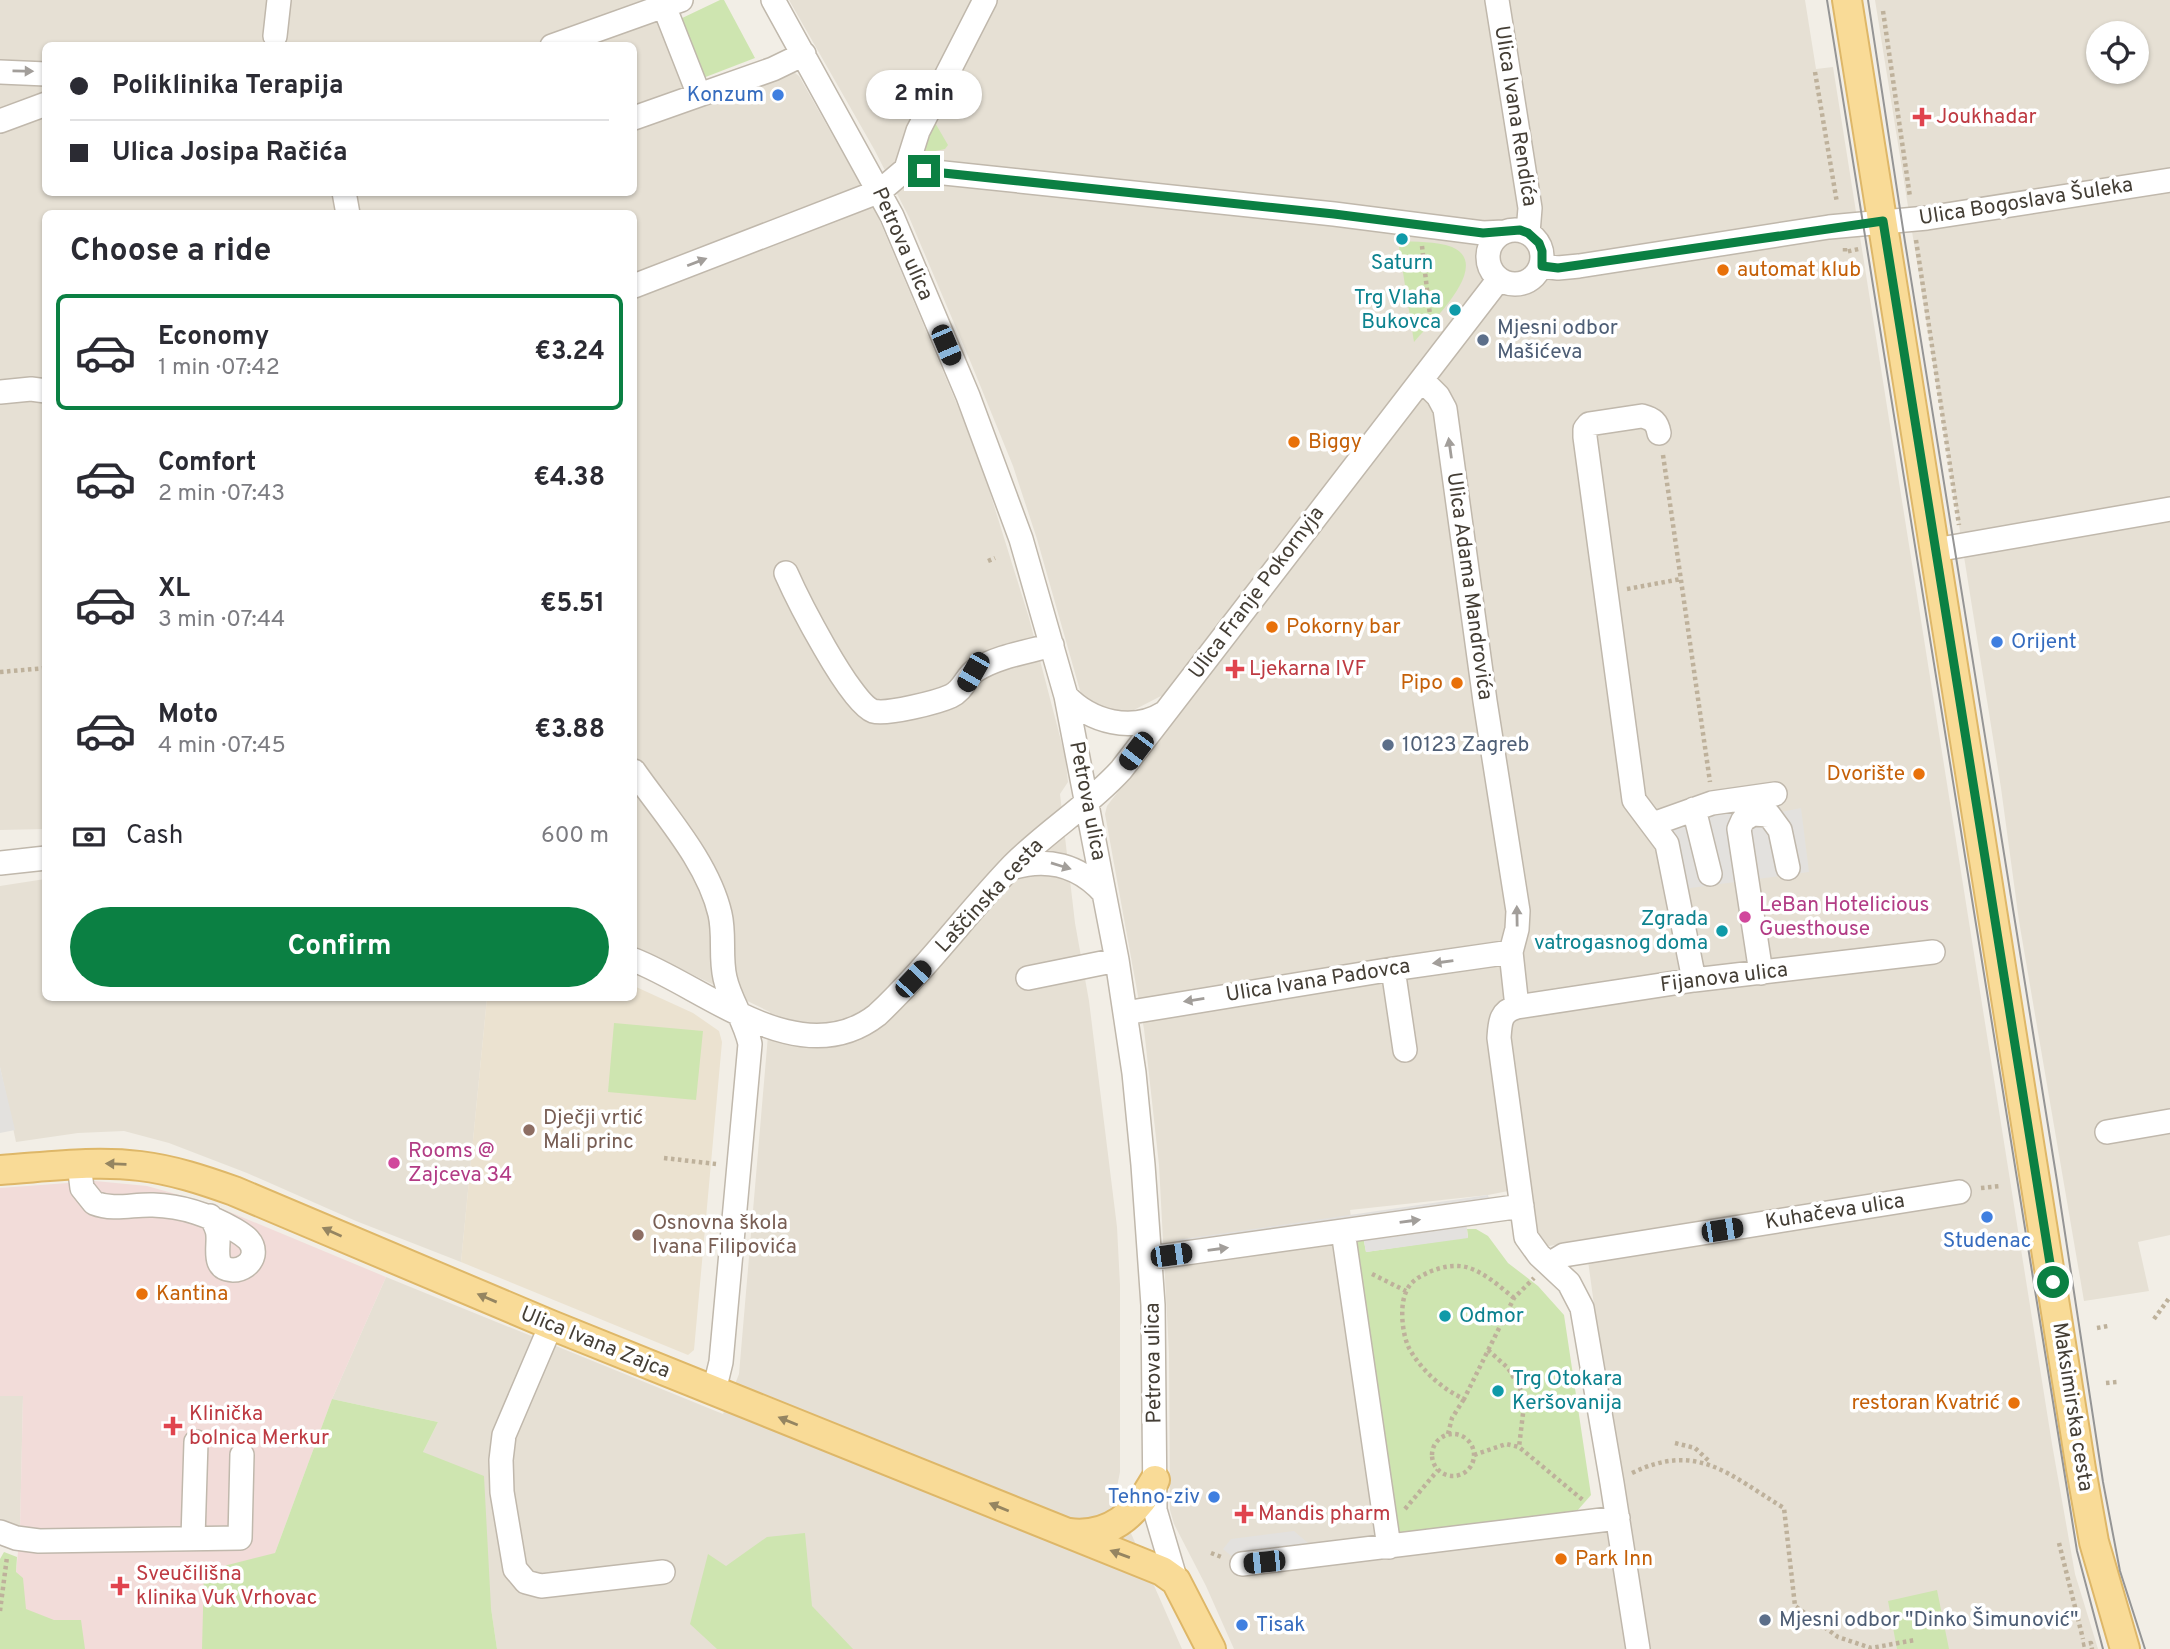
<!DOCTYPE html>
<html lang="en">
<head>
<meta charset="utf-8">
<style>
  :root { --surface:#fff; --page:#f2f2f3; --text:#2b2b33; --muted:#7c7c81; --line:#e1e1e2; --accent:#0b8043 }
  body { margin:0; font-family:Overpass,sans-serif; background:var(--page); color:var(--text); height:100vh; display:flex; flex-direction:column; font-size:26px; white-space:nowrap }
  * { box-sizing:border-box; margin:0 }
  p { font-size:23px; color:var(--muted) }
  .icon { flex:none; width:38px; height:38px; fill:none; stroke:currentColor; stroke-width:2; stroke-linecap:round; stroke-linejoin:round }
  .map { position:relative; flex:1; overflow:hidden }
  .details { position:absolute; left:42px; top:210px; width:595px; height:791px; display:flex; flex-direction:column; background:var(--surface); border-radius:10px; box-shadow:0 2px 5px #0004 }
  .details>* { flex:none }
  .top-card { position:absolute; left:42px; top:42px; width:595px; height:154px; border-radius:10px; box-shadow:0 2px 5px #0004; display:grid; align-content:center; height:154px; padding:0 28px; background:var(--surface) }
  .buttons { position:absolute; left:2086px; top:21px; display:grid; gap:14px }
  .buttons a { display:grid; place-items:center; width:63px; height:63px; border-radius:50%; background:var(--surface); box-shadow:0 2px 5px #0004; font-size:35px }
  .end { position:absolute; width:32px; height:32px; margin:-16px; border:9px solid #0b8043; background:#fff; box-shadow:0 0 0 4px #fff }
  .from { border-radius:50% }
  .bubble { position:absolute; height:49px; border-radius:24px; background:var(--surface); box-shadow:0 2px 5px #0004; font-size:23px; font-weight:700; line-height:49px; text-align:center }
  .car { position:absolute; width:21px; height:42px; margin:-21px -10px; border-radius:9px; box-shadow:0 0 5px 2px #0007; background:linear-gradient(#222 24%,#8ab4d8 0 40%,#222 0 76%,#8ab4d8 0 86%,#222 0) }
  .top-card b { display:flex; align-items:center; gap:24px; height:66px; font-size:26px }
  .top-card b+b { border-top:2px solid var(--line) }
  .top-card i { width:18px; height:18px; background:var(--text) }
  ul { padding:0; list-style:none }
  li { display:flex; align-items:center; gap:21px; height:116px; margin:0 14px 10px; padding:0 14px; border:4px solid transparent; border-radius:10px }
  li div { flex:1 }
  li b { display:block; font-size:26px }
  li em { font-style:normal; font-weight:700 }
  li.selected { border-color:var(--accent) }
  li>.icon { width:63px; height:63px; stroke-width:1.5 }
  h2 { padding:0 28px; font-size:32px; line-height:84px }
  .pay { display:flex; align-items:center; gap:18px; height:77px; padding:0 28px; font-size:26px }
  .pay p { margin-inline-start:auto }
  .cta { display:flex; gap:14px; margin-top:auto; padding:14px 28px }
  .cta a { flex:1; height:80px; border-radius:42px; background:var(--accent); color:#fff; font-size:28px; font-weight:700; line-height:80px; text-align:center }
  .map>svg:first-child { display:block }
  .residential { fill:#e6e0d4; fill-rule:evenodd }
  .education { fill:#ebe2d0 }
  .medical { fill:#f2dcd9 }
  .green { fill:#cee5b0 }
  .parking { fill:#e3e1de }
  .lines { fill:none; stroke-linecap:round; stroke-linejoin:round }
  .minor-casing { stroke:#c0b8ac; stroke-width:26 }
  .major-casing { stroke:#deb768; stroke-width:32 }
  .path { stroke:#beb19b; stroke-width:4.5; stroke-dasharray:3.5 3.5; stroke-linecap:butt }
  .minor { stroke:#fff; stroke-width:23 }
  .major { stroke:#f9db97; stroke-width:28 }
  .tram { stroke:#959595; stroke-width:2 }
  .oneway { fill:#a29e9a }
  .oneway2 { fill:#958561 }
  .route { stroke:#0b8043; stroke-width:9 }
  .shop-dot { fill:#3f7fe0; stroke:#fff; stroke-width:2.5 }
  .health-dot { fill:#e0444e; stroke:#fff; stroke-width:2.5 }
  .culture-dot { fill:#0f9aa8; stroke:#fff; stroke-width:2.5 }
  .food-dot { fill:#e8710a; stroke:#fff; stroke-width:2.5 }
  .service-dot { fill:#5c6f8a; stroke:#fff; stroke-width:2.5 }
  .hotel-dot { fill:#d1479c; stroke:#fff; stroke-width:2.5 }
  .education-dot { fill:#8d6e63; stroke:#fff; stroke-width:2.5 }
  .labels { text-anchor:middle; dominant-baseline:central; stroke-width:7; stroke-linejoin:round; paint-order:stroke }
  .shop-label { font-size:21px; fill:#366cbe; stroke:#fff; text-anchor:end }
  .street-label { font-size:21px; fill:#443e35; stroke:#fff }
  .health-label { font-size:21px; fill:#be3a42; stroke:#fff; text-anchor:start }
  .culture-label { font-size:21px; fill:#0d838f; stroke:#fff; text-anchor:end }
  .food-label { font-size:21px; fill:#c56008; stroke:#fff; text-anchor:start }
  .service-label { font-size:21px; fill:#4e5e75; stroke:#fff; text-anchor:start }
  .hotel-label { font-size:21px; fill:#b23c85; stroke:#fff; text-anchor:start }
  .education-label { font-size:21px; fill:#785e54; stroke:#fff; text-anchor:start }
</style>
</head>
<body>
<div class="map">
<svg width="2170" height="1649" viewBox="0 0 2170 1649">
  <rect width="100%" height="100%" fill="#f2eee6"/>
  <!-- residential -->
  <path class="residential" d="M0 0H654L695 105 791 70 799 76 876 212 964 421 986 480 1029 618 1065 756 1068 782 1060 794 1075 923 1089 1001 1117 1227 1120 1285V1472L1115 1497 1182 1649H497L491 1608 423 1452 438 1422 332 1399 386 1277 723 1414 739 1374 770 1012 683 970 634 951V214H46L45 829 0 830ZM46 46H634V192H46Z
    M789 0H1805L1816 69 1833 67 2052 1444 2075 1574 2098 1649H1234L1206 1586 1174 1524 1170 1510 1169 1353 1159 1165 1144 1029 1105 814 1107 806 1178 712 1161 696 1130 712 1119 713 1088 702 1081 694 1037 539 1013 466 971 363 909 217 874 149ZM1529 1187 1537 1241 1544 1247 1585 1239 1624 1523 1393 1530 1350 1210 1488 1195Z
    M1875 0H2170V1235L2138 1242 2149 1291 2084 1301 2019 921 2001 788ZM2098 33H2137V72H2098Z
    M45 879 46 998H487L461 1262 356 1221 247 1173 169 1143 124 1131 78 1133 16 1142 0 1067V886Z
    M0 1396H23L20 1530 0 1522Z"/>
  <!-- education -->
  <path class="education" d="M634 986 693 1013 719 1031 722 1042 694 1350 688 1355 461 1262 487 998H634Z"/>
  <!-- medical -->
  <path class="medical" d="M95 1181 147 1186 208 1203 386 1277 332 1399 275 1553 248 1649H9L20 1530 23 1396H0V1188Z"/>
  <!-- green -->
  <path class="green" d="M720 0H724L755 58 703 78 678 20Z
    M934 121 948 145 945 149 926 153 923 149Z
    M1398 241C1416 242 1436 241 1452 247 1494 265 1429 324 1414 342Z
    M614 1023 703 1031 696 1100 608 1092Z
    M1467 1229H1476L1488 1236 1508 1263 1538 1286 1564 1315 1591 1495 1577 1511 1399 1537 1396 1535 1355 1244 1363 1236 1366 1252 1468 1237Z
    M332 1399 438 1422 423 1452 484 1476 491 1608 497 1649H202L204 1571 275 1553Z
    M805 1533 812 1606 853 1649H717L690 1624 708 1554 726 1566 767 1537Z
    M4 1552 17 1557 16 1572 23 1578 26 1609 54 1620H81L85 1649H0V1559Z
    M1937 1590 1949 1649H1897L1888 1601Z"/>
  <!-- parking -->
  <path class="parking" d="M1777 783 1781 812 1801 808 1809 872 1683 889 1667 825 1701 816 1697 795Z
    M0 1067 15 1130 0 1133Z
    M1488 1195 1490 1203 1178 1249 1176 1240Z
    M1466 1221 1468 1238 1366 1252 1363 1236Z
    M1294 1531 1315 1549 1235 1559 1223 1549 1231 1539Z"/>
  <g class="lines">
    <defs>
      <path id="minor" d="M681 0 664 6 699 95 773 69 804 54
        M773 0 892 216 968 396 1021 539 1066 696 1117 960 1134 1073 1143 1165 1153 1305 1155 1510 1176 1581
        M1497 0 1530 208 1528 233
        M275 36 279 0
        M552 46 664 6
        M0 72 46 74
        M634 118 699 95
        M0 121 46 104
        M906 169 1334 214 1483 233 1504 232
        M344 192 348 214
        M1488 257a27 27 0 1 1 54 0a27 27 0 1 1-54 0Z
        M1542 266 1558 268 1579 266 1829 227 1927 218 2170 180
        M634 286 880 191 906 169 918 131 985 0
        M1422 380 1438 396 1445 409 1485 701 1518 911 1517 929 1511 952 1517 1007
        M0 392 31 389 46 391
        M1659 433C1657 422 1653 419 1642 416L1589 424 1585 429V437L1634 800 1667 844 1694 980
        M1935 550 2170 509
        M786 573C797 598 850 703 873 711 887 715 938 702 951 696 964 690 966 676 976 670 998 656 1028 652 1052 645
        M1066 696C1091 722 1132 733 1164 713
        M634 771C664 814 708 862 720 914 725 935 720 957 725 978 730 1001 745 1020 750 1044L721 1362 714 1391
        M1694 809 1710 874
        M1653 824 1712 803 1775 794
        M0 863 46 858
        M1011 868C1047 857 1079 865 1104 893
        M634 960C706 988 800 1075 877 1015 926 969 966 914 1013 865 1047 831 1088 806 1121 770L1499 279
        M1393 969 1405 1050
        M1761 973 1739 829 1743 820 1753 814 1769 815 1780 830 1788 868
        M1028 978 1117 960
        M1125 1013 1393 969 1511 952
        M2107 1132 2170 1121
        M79 1164 82 1188 94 1203C115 1211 133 1204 153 1205 184 1206 209 1215 235 1230 245 1236 255 1242 253 1255 251 1264 242 1270 233 1270 212 1269 219 1249 218 1236 218 1229 214 1222 210 1216
        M1343 1231 1389 1547
        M1150 1258 1522 1206
        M1549 1264 1564 1255 1959 1192
        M551 1325 504 1435 501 1460 502 1492 515 1569 526 1582 541 1586 663 1572
        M0 1532 16 1538 39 1541 240 1538 242 1455
        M193 1538 196 1442
        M1242 1564 1618 1518
        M1638 1649 1612 1483 1582 1308 1569 1283 1539 1255 1526 1237 1499 1038C1500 1023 1500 1011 1517 1007L1694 980 1933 952"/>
      <path id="major" d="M1847 0 2081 1469 2094 1542 2125 1649
        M0 1170C46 1167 94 1160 140 1166 173 1170 203 1180 234 1191L551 1325 1162 1571 1176 1581 1211 1649
        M1069 1533C1110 1538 1136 1514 1155 1480"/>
    </defs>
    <!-- minor casing -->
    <use href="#minor" class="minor-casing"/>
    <!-- major casing -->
    <use href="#major" class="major-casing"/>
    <!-- path -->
    <path class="path" d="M1883 11 1910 197
      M1815 72 1837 203
      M1916 240 1959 525
      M1422 246 1431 324
      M1845 248V252L1859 249
      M1663 455 1710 782
      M988 561 995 558
      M1627 589 1681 579
      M0 672 46 668
      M664 1158 716 1164
      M1981 1188 2001 1186
      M1372 1274 1406 1291
      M1514 1298C1499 1286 1479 1267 1459 1266 1448 1265 1436 1269 1427 1273 1419 1277 1411 1281 1407 1290 1399 1304 1402 1334 1409 1348 1421 1370 1442 1389 1464 1399L1514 1298 1534 1278
      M2154 1319 2170 1297
      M2097 1328 2108 1326
      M1488 1350 1508 1368 1525 1397 1519 1447
      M2106 1383 2117 1382
      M1432 1455a21 21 0 1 1 42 0a21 21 0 1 1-42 0Z
      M1448 1434 1452 1418 1464 1399
      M1675 1443 1695 1448 1710 1462
      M1474 1455 1506 1444 1519 1447 1584 1501
      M1632 1473C1698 1441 1729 1475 1784 1508L1795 1606 1838 1637 1871 1648 1915 1640
      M1405 1509 1438 1470
      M2059 1543 2083 1639
      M1211 1553 1224 1558
      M0 1611 7 1557
      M2082 1645 2091 1643 2092 1649"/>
    <!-- minor -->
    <use href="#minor" class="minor"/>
    <!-- major -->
    <use href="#major" class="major"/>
    <!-- tram -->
    <path class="tram" d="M1827 0 2068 1495 2077 1551 2103 1649
      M1868 0 1905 242 2057 1181 2103 1482 2120 1571 2145 1649"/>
  </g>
  <!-- one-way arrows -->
  <defs><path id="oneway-solid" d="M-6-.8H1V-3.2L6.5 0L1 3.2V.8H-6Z" transform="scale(1.75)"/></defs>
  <g class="oneway">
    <use href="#oneway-solid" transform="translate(23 71) rotate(1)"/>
    <use href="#oneway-solid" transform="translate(697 262) rotate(-21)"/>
    <use href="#oneway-solid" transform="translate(1450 448) rotate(-98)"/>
    <use href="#oneway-solid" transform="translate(1061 866) rotate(17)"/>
    <use href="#oneway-solid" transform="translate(1517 916) rotate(-91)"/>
    <use href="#oneway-solid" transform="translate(1443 962) rotate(172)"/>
    <use href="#oneway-solid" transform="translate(1194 1000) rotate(171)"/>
    <use href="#oneway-solid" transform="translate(1410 1221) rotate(-8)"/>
    <use href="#oneway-solid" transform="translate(1218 1249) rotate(-8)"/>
  </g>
  <g class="oneway2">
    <use href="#oneway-solid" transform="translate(116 1164) rotate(-178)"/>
    <use href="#oneway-solid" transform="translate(332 1232) rotate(-156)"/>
    <use href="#oneway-solid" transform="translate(487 1298) rotate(-157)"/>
    <use href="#oneway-solid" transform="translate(788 1421) rotate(-158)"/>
    <use href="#oneway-solid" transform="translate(999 1507) rotate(-158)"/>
    <use href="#oneway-solid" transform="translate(1120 1554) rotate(-160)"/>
  </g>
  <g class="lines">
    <!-- route -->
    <path class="route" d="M924 171 1334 214 1483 233 1520 230 1528 233 1539 243 1542 251V266L1558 268 1883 221 2053 1282"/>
  </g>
  <!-- markers -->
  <g class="shop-dot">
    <circle cx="778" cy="95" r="7"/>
    <circle cx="1997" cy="642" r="7"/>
    <circle cx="1987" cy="1217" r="7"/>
    <circle cx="1214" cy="1497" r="7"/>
    <circle cx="1242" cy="1625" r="7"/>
  </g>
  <g class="health-dot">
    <path d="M1918.5 106.5h7v7h7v7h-7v7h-7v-7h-7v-7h7z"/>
    <path d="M1231.5 658.5h7v7h7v7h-7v7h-7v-7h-7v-7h7z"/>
    <path d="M169.5 1415.5h7v7h7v7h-7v7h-7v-7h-7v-7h7z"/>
    <path d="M1240.5 1503.5h7v7h7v7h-7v7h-7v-7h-7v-7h7z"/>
    <path d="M116.5 1575.5h7v7h7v7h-7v7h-7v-7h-7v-7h7z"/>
  </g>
  <g class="culture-dot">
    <circle cx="1402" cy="239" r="7"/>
    <circle cx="1455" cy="310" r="7"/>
    <circle cx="1722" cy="931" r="7"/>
    <circle cx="1445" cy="1316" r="7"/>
    <circle cx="1498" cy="1391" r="7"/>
  </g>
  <g class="food-dot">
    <circle cx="1723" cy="270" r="7"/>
    <circle cx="1294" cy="442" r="7"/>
    <circle cx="1272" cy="627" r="7"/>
    <circle cx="1457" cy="683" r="7"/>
    <circle cx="1919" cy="774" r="7"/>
    <circle cx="142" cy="1294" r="7"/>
    <circle cx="2014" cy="1403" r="7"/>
    <circle cx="1561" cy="1559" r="7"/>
  </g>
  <g class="service-dot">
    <circle cx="1483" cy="340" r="7"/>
    <circle cx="1388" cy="745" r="7"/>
    <circle cx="1765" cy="1620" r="7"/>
  </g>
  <g class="hotel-dot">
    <circle cx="1745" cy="917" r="7"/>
    <circle cx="394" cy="1163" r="7"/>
  </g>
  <g class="education-dot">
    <circle cx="529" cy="1130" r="7"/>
    <circle cx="638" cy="1235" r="7"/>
  </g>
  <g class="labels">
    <!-- shop labels -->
    <g class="shop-label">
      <text x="764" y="95">Konzum</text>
      <text x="2011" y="642" text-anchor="start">Orijent</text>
      <text x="1987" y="1241" text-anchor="middle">Studenac</text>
      <text x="1200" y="1497">Tehno-ziv</text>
      <text x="1256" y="1625" text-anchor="start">Tisak</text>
    </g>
    <!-- street labels -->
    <g class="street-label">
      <text transform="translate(1515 116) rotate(81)">Ulica Ivana Rendića</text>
      <text transform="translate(2026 202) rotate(-9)">Ulica Bogoslava Šuleka</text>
      <text transform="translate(902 244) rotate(66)">Petrova ulica</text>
      <text transform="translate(1469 586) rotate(82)">Ulica Adama Mandrovića</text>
      <text transform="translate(1257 593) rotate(-53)">Ulica Franje Pokornyja</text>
      <text transform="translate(1087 801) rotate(79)">Petrova ulica</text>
      <text transform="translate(990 896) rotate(-47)">Laščinska cesta</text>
      <text transform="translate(1724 978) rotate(-7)">Fijanova ulica</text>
      <text transform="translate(1318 981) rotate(-9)">Ulica Ivana Padovca</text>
      <text transform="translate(1835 1212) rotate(-9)">Kuhačeva ulica</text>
      <text transform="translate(595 1343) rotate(22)">Ulica Ivana Zajca</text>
      <text transform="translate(1154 1363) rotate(-91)">Petrova ulica</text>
      <text transform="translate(2072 1407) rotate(81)">Maksimirska cesta</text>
    </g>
    <!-- health labels -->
    <g class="health-label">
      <text x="1936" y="117">Joukhadar</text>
      <text x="1249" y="669">Ljekarna IVF</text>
      <text x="189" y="1414">Klinička<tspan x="189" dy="24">bolnica Merkur</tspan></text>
      <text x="1258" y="1514">Mandis pharm</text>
      <text x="136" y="1574">Sveučilišna<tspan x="136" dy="24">klinika Vuk Vrhovac</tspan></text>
    </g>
    <!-- culture labels -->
    <g class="culture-label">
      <text x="1402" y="263" text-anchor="middle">Saturn</text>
      <text x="1441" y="298">Trg Vlaha<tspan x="1441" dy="24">Bukovca</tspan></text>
      <text x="1708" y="919">Zgrada<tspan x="1708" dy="24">vatrogasnog doma</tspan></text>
      <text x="1459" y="1316" text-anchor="start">Odmor</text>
      <text x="1512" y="1379" text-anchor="start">Trg Otokara<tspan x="1512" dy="24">Keršovanija</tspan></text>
    </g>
    <!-- food labels -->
    <g class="food-label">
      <text x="1737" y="270">automat klub</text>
      <text x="1308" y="442">Biggy</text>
      <text x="1286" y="627">Pokorny bar</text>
      <text x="1443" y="683" text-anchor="end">Pipo</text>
      <text x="1905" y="774" text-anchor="end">Dvorište</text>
      <text x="156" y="1294">Kantina</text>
      <text x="2000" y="1403" text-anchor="end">restoran Kvatrić</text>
      <text x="1575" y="1559">Park Inn</text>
    </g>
    <!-- service labels -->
    <g class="service-label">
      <text x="1497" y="328">Mjesni odbor<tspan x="1497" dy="24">Mašićeva</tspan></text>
      <text x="1402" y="745">10123 Zagreb</text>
      <text x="1779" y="1620">Mjesni odbor "Dinko Šimunović"</text>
    </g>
    <!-- hotel labels -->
    <g class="hotel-label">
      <text x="1759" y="905">LeBan Hotelicious<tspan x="1759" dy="24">Guesthouse</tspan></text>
      <text x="408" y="1151">Rooms @<tspan x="408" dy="24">Zajceva 34</tspan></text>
    </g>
    <!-- education labels -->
    <g class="education-label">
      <text x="543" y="1118">Dječji vrtić<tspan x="543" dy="24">Mali princ</tspan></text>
      <text x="652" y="1223">Osnovna škola<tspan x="652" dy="24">Ivana Filipovića</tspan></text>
    </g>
  </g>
</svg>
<div class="buttons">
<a><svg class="icon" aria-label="locate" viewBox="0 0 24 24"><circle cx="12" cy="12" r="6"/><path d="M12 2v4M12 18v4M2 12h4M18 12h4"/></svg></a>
</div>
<i class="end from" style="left:2053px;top:1282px"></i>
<i class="end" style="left:924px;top:171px"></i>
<div class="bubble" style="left:866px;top:70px;width:116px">2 min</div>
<i class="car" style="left:946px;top:345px;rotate:157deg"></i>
<i class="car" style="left:973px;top:672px;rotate:210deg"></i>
<i class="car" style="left:1136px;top:751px;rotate:217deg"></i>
<i class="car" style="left:913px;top:979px;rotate:43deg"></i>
<i class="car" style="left:1722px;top:1230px;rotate:81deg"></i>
<i class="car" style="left:1171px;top:1255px;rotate:82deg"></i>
<i class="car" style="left:1264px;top:1562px;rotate:264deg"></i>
<div class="top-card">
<b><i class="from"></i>Poliklinika Terapija</b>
<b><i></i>Ulica Josipa Račića</b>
</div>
<section class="details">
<h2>Choose a ride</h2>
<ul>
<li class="selected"><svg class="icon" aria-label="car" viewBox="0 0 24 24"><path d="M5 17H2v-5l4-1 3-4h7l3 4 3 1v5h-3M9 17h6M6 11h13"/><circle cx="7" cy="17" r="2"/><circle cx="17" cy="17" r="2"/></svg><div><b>Economy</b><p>1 min · 07:42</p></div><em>€3.24</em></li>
<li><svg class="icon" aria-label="car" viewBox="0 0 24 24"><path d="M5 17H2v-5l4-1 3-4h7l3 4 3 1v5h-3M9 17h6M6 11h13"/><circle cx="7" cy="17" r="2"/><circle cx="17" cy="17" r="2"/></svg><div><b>Comfort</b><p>2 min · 07:43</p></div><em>€4.38</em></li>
<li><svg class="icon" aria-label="car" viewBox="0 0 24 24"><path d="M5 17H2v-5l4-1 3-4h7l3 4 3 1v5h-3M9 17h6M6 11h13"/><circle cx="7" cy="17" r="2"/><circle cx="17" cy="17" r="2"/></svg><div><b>XL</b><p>3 min · 07:44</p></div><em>€5.51</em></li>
<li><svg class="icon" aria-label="car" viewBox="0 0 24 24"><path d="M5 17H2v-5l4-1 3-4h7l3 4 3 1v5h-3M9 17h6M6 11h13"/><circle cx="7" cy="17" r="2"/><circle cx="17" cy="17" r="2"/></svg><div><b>Moto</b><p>4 min · 07:45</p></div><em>€3.88</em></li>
</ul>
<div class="pay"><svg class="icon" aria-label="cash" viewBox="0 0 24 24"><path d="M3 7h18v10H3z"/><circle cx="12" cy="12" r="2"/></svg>Cash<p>600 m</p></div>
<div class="cta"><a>Confirm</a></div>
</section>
</div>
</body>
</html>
